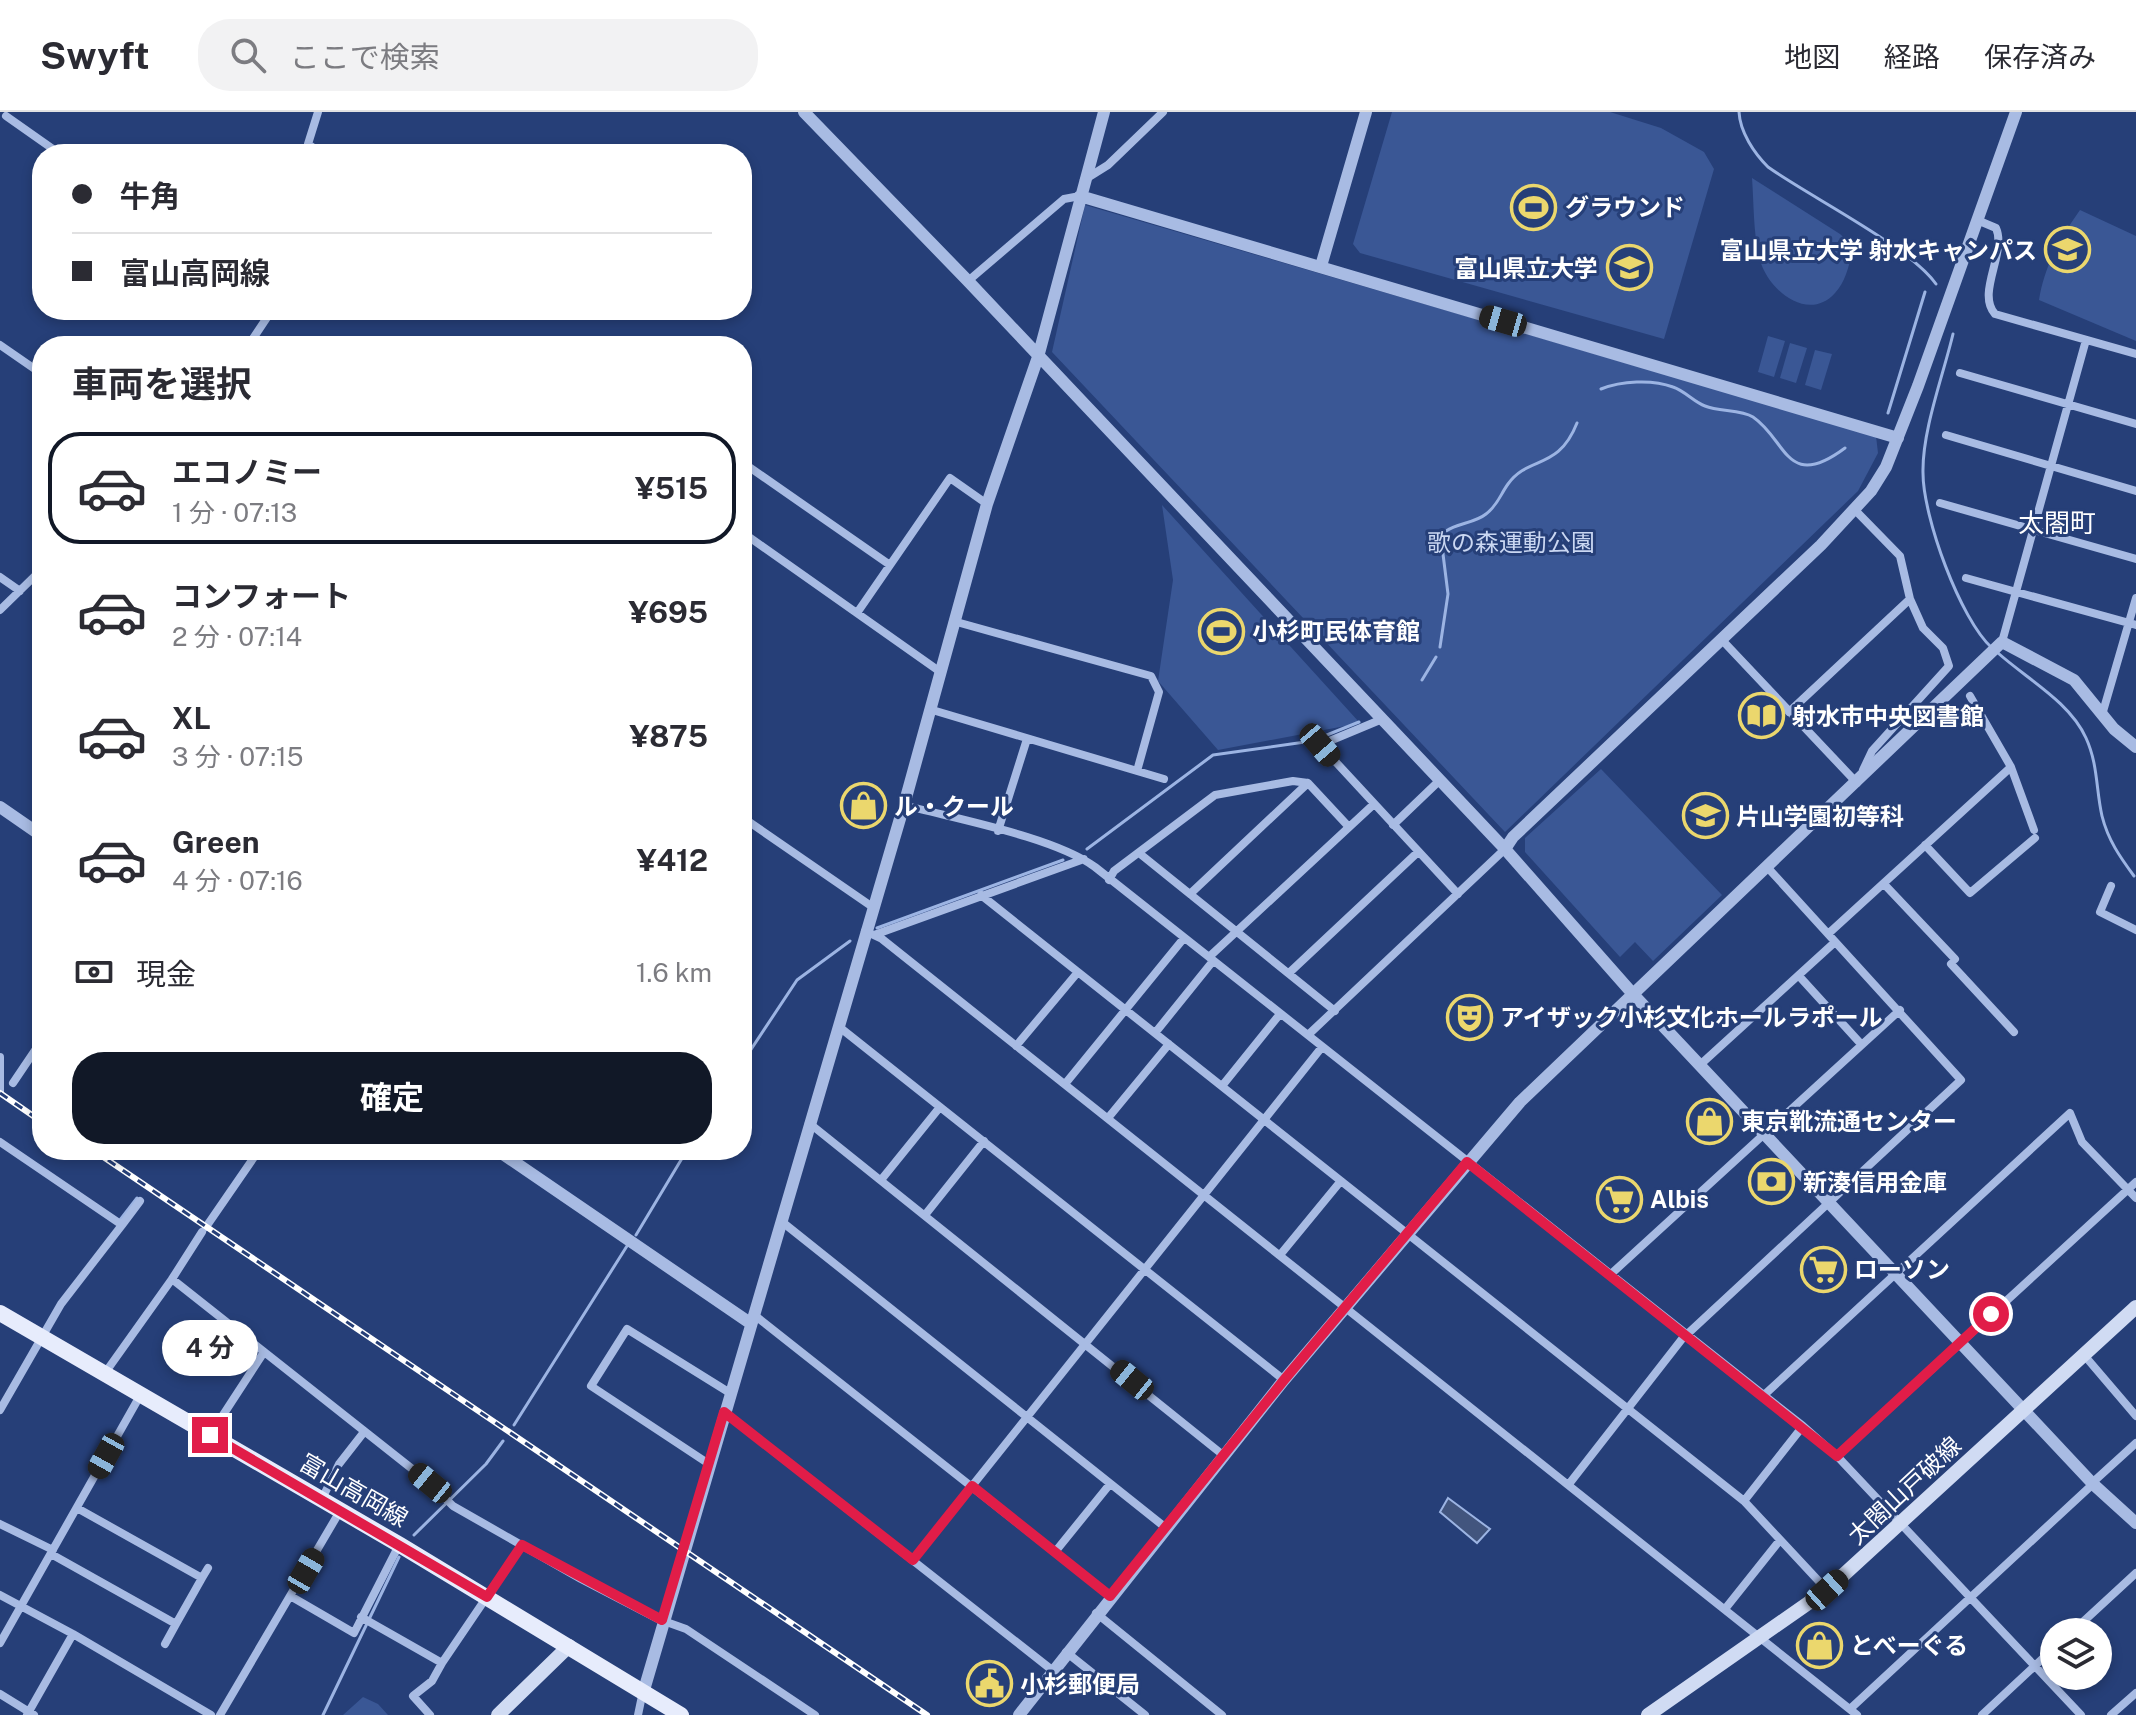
<!DOCTYPE html>
<html lang="ja">
<head>
<meta charset="utf-8">
<style>
  :root { --surface:#fff; --page:#f2f2f3; --text:#2b2b33; --muted:#7c7c81; --line:#e1e1e2; --accent:#111827 }
  body { margin:0; font-family:"Public Sans","Noto Sans JP",sans-serif; background:var(--page); color:var(--text); height:100vh; display:flex; flex-direction:column; font-size:30px; white-space:nowrap }
  * { box-sizing:border-box; margin:0 }
  p { font-size:26px; color:var(--muted) }
  .icon { flex:none; width:44px; height:44px; fill:none; stroke:currentColor; stroke-width:2; stroke-linecap:round; stroke-linejoin:round }
  .map { position:relative; flex:1; overflow:hidden }
  .side { position:absolute; left:32px; top:224px; width:720px; height:824px; display:flex; flex-direction:column; background:var(--surface); border-radius:32px; box-shadow:0 4px 12px #0003 }
  .side>* { flex:none }
  .guide { position:absolute; left:32px; top:32px; width:720px; height:176px; border-radius:32px; box-shadow:0 4px 12px #0003; display:grid; align-content:center; height:176px; padding:0 40px; background:var(--surface) }
  .buttons { position:absolute; left:2040px; top:1506px; display:grid; gap:16px }
  .buttons a { display:grid; place-items:center; width:72px; height:72px; border-radius:50%; background:var(--surface); box-shadow:0 4px 12px #0003; font-size:40px }
  .end { position:absolute; width:36px; height:36px; margin:-18px; border:10px solid #e11d48; background:#fff; box-shadow:0 0 0 4px #fff }
  .from { border-radius:50% }
  .bubble { position:absolute; height:56px; border-radius:28px; background:var(--surface); box-shadow:0 4px 12px #0003; font-size:26px; font-weight:700; line-height:56px; text-align:center }
  .car { position:absolute; width:24px; height:48px; margin:-24px -12px; border-radius:10px; box-shadow:0 0 6px 2px #0007; background:linear-gradient(#222 24%,#8ab4d8 0 40%,#222 0 76%,#8ab4d8 0 86%,#222 0) }
  .guide b { display:flex; align-items:center; gap:28px; height:76px; font-size:30px }
  .guide b+b { border-top:2px solid var(--line) }
  .guide i { width:20px; height:20px; background:var(--text) }
  ul { padding:0; list-style:none }
  li { display:flex; align-items:center; gap:24px; height:112px; margin:0 16px 12px; padding:0 24px; border:4px solid transparent; border-radius:32px }
  li div { flex:1 }
  li b { display:block; font-size:30px }
  li em { font-style:normal; font-weight:700 }
  li.active { border-color:var(--accent) }
  li>.icon { width:72px; height:72px; stroke-width:1.5 }
  h2 { padding:0 40px; font-size:36px; line-height:96px }
  .pay { display:flex; align-items:center; gap:20px; height:88px; padding:0 40px; font-size:30px }
  .pay p { margin-inline-start:auto }
  .button { display:flex; gap:16px; margin-top:auto; padding:16px 40px }
  .button a { flex:1; height:92px; border-radius:32px; background:var(--accent); color:#fff; font-size:32px; font-weight:700; line-height:92px; text-align:center }
  header { display:flex; align-items:center; gap:48px; box-sizing:border-box; height:112px; padding:0 40px; background:var(--surface); border-bottom:2px solid var(--line) }
  header strong { font-size:38px }
  nav { display:flex; gap:44px; margin-inline-start:auto; font-size:28px }
  .search { width:560px; height:72px; background:var(--page); display:flex; align-items:center; gap:20px; box-sizing:border-box; padding:0 28px; border-radius:32px; color:var(--muted); font-size:30px }
  .map>svg:first-child { display:block }
  .green { fill:#3a5795 }
  .water { fill:#42557e; stroke:#9cb4e3; stroke-width:2 }
  .lines { fill:none; stroke-linecap:round; stroke-linejoin:round }
  .stream { stroke:#9cb4e3; stroke-width:3 }
  .minor { stroke:#a8bbe3; stroke-width:8 }
  .tertiary { stroke:#a8bbe3; stroke-width:12 }
  .secondary { stroke:#d0dbf3; stroke-width:14 }
  .primary { stroke:#e7ecfc; stroke-width:16 }
  .rail-casing { stroke:#fff; stroke-width:6 }
  .rail { stroke:#263f78; stroke-width:3; stroke-dasharray:9; stroke-linecap:butt }
  .route { stroke:#e11d48; stroke-width:10 }
  .labels { text-anchor:middle; dominant-baseline:central; stroke-width:6; stroke-linejoin:round; paint-order:stroke }
  .poi-label { font-size:24px; font-weight:bold; fill:#fff; stroke:#263f78; text-anchor:start }
  .park-label { font-size:24px; fill:#cad7f2; stroke:#263f78 }
  .street-label { font-size:24px; fill:#fff; stroke:#263f78 }
  .neighbourhood-label { font-size:26px; fill:#fff; stroke:#263f78 }
</style>
</head>
<body>
<header>
<strong>Swyft</strong>
<div class="search"><svg class="icon" aria-label="search" viewBox="0 0 24 24"><circle cx="10" cy="10" r="6"/><path d="M15 15l6 6"/></svg>ここで検索</div>
<nav><a>地図</a><a>経路</a><a>保存済み</a></nav>
</header>
<div class="map">
<svg width="2136" height="1603" viewBox="0 0 2136 1603">
  <rect width="100%" height="100%" fill="#263f78"/>
  <!-- green -->
  <path class="green" d="M1392 0H1610L1661 16 1704 40 1714 57 1664 227 1360 141 1353 132Z
    M1752 66 1840 122 1854 135C1849 151 1847 168 1835 181 1808 211 1768 178 1760 148 1753 122 1754 92 1752 66Z
    M1085 93 1876 324 1878 341 1858 379 1505 720 1052 240Z
    M2080 98 2136 124V229L2039 188C2044 155 2060 126 2080 98Z
    M1768 224 1785 229 1774 265 1758 260Z
    M1790 231 1807 236 1796 271 1780 266Z
    M1815 238 1832 242 1821 278 1805 273Z
    M1162 393 1359 610 1361 611 1218 638 1158 569 1173 468Z
    M1601 657 1722 783 1653 849 1635 830 1620 845 1525 740V726Z
    M363 1585 378 1592 388 1603H343Z"/>
  <!-- water -->
  <path class="water" d="M1448 1386 1490 1417 1477 1431 1440 1400Z"/>
  <g class="lines">
    <!-- stream -->
    <path class="stream" d="M1739 0C1740 20 1754 41 1768 55 1810 85 1909 134 1936 172
      M1953 222C1943 264 1922 319 1923 361 1923 405 1960 507 1992 536
      M1601 277C1621 269 1652 267 1673 275 1685 279 1694 290 1705 294 1719 300 1741 297 1753 305 1787 328 1786 380 1845 336
      M1888 301 1925 180
      M1440 535 1448 482 1443 442 1446 419C1458 411 1475 411 1486 402 1498 393 1500 383 1508 372 1529 343 1558 359 1577 311
      M1998 541C2027 567 2070 590 2086 626 2098 652 2096 678 2102 704 2108 728 2120 745 2134 764
      M1422 568 1436 545
      M1087 737 1213 643 1312 629 1359 610
      M877 816 1063 748
      M742 951 797 868 850 829
      M120 1108 137 1086
      M636 1123 687 1038
      M514 1313 627 1134
      M414 1423 486 1352 503 1329
      M323 1603 399 1445"/>
    <!-- minor -->
    <path class="minor" d="M318 0 308 32 322 42
      M6 4 60 42
      M1084 68 1108 53 1163 0
      M1977 108 1996 116C2007 141 1976 181 1995 202L2136 242
      M968 169 1064 87 1080 84
      M0 233 42 262
      M248 234 272 198
      M1960 261 2136 312
      M1946 323 2136 379
      M742 350 890 453
      M1940 391 2136 447
      M742 420 939 559
      M0 465 20 479
      M1966 466 2136 513
      M0 498 42 457
      M857 501 950 366 987 392
      M953 509 1151 564 1159 580 1137 659
      M1722 528 1857 671
      M2002 530 2086 228
      M1970 584 2011 655
      M929 597 1164 667
      M1789 600 1910 487 1900 444 1855 398
      M2102 603 2136 486
      M1380 608 1320 633 1458 782
      M1863 658 1872 639 1949 554 1943 536 1923 516 1910 487
      M904 693C956 707 1054 725 1095 755L1803 1314 1837 1344 2081 1603
      M742 705 874 796
      M1393 713 1439 669
      M998 719 1027 627
      M1925 733 1970 781 2035 726
      M1139 741 1335 899
      M1109 768 1114 759 1215 683 1293 669 1308 671 1348 714
      M1884 772 1955 847
      M2111 774 2100 800 2136 818
      M1190 782 1308 671
      M981 783 1744 1389 1827 1478
      M865 819 882 827 1857 1603
      M1828 822 2011 655 2034 718
      M874 823 1084 747
      M1209 845 1374 692
      M1951 852 2014 920
      M1289 861 1418 740
      M1799 864 1861 932
      M838 914 1284 1268
      M1155 921 1213 849
      M1308 923 1505 737
      M1016 934 1078 860
      M0 945V980
      M1701 952 1835 830
      M13 971 42 928
      M1065 972 1184 826
      M1222 974 1280 902
      M1108 1006 1169 932
      M809 1011 1223 1343
      M0 1030 122 1113 61 1192 0 1298
      M881 1068 940 995
      M925 1103 984 1029
      M781 1109 1166 1416
      M122 1113 140 1089
      M206 1115 259 1038
      M1280 1143 1340 1070
      M1611 1162 1900 898
      M172 1167 202 1120
      M753 1202 1110 1484
      M2084 1243 2136 1304
      M105 1261 172 1167 430 1371 453 1394 581 1467 658 1507 686 1517 815 1603
      M1763 1284 2070 1001 2082 1030 2136 1086
      M724 1300 1052 1558
      M210 1323 264 1240
      M1837 1344 2136 1070
      M709 1352 591 1274 627 1217 730 1281
      M2092 1371 2136 1331
      M1569 1372 1682 1227 1961 968 1768 756
      M322 1387 339 1352 364 1320
      M1744 1389 1803 1314
      M0 1412 53 1438
      M1055 1440 1110 1372
      M51 1442 176 1512 202 1466 77 1396
      M913 1448 1322 935
      M202 1466 208 1456
      M0 1483 73 1522 27 1603
      M292 1485 354 1521 399 1433
      M1725 1497 1780 1428
      M1096 1501 1222 1603
      M361 1505 442 1551 522 1433
      M2072 1520 2136 1461
      M73 1522 211 1603
      M0 1531 141 1282
      M165 1532 176 1512
      M1066 1540 1145 1603
      M0 1582 34 1603
      M1850 1597 2093 1372
      M220 1603 340 1399
      M430 1603 413 1584 432 1569 442 1551
      M638 1603 643 1579
      M1982 1603 2054 1536
      M2111 1603 2136 1581"/>
    <!-- tertiary -->
    <path class="tertiary" d="M804 0 968 169 1505 737 1632 881 2093 1372 2136 1411
      M1080 84 1898 326
      M1321 154 1366 0
      M0 695 42 724
      M1505 737 1513 725 1821 433 1871 379 1886 355 1918 274 2016 0
      M497 1038 750 1211
      M644 1578 904 693 987 392 1038 245 1104 0
      M1019 1603 1284 1268 1520 990 2002 530 2074 568 2114 617 2136 635"/>
    <!-- secondary -->
    <path class="secondary" d="M498 1603 569 1534
      M1648 1603 1827 1478 2136 1195"/>
    <!-- primary -->
    <path class="primary" d="M0 1201 400 1433 681 1603"/>
    <defs>
      <path id="rail" d="M0 981 42 1010
        M93 1038 927 1603"/>
    </defs>
    <!-- rail casing -->
    <use href="#rail" class="rail-casing"/>
    <!-- rail -->
    <use href="#rail" class="rail"/>
  </g>
  <g class="lines">
    <!-- route -->
    <path class="route" d="M210 1323 487 1485 522 1433 662 1508 724 1300 913 1448 972 1374 1110 1484 1284 1268 1467 1050 1837 1344 1991 1202"/>
  </g>
  <!-- icons -->
  <defs>
    <symbol id="stadium-ring" viewBox="-11 -11 22 22"><circle r="9.5" fill="#263f78" stroke="#ebd76d" stroke-width="1.5"/><path d="M0-5a6.5 5 0 1 0 0 10a6.5 5 0 1 0 0-10ZM-3.5-1.8h7v3.6h-7Z" fill="#ebd76d"/></symbol>
    <symbol id="university-ring" viewBox="-11 -11 22 22"><circle r="9.5" fill="#263f78" stroke="#ebd76d" stroke-width="1.5"/><path d="M0-5L7-2L0 1L-7-2ZM-4 1L0 2.5L4 1V4Q0 6-4 4Z" fill="#ebd76d"/></symbol>
    <symbol id="library-ring" viewBox="-11 -11 22 22"><circle r="9.5" fill="#263f78" stroke="#ebd76d" stroke-width="1.5"/><path d="M-6-4Q-3-5.5-.7-3.5V5Q-3 3-6 4ZM6-4Q3-5.5 .7-3.5V5Q3 3 6 4Z" fill="#ebd76d"/></symbol>
    <symbol id="shop-ring" viewBox="-11 -11 22 22"><circle r="9.5" fill="#263f78" stroke="#ebd76d" stroke-width="1.5"/><path d="M-5-2.5h2.3a2.7 3.5 0 0 1 5.4 0H5L5.5 6h-11ZM-1.5-2.5h3a1.5 2.3 0 0 0-3 0Z" fill="#ebd76d"/></symbol>
    <symbol id="school-ring" viewBox="-11 -11 22 22"><circle r="9.5" fill="#263f78" stroke="#ebd76d" stroke-width="1.5"/><path d="M0-5L7-2L0 1L-7-2ZM-4 1L0 2.5L4 1V4Q0 6-4 4Z" fill="#ebd76d"/></symbol>
    <symbol id="theatre-ring" viewBox="-11 -11 22 22"><circle r="9.5" fill="#263f78" stroke="#ebd76d" stroke-width="1.5"/><path d="M-5-5.5Q0-4 5-5.5V0Q5 5 0 6Q-5 5-5 0ZM-3.3-2.5H-1v1.5H-3.3ZM1-2.5H3.3v1.5H1ZM-2.8 1Q0 5.5 2.8 1Z" fill="#ebd76d"/></symbol>
    <symbol id="bank-ring" viewBox="-11 -11 22 22"><circle r="9.5" fill="#263f78" stroke="#ebd76d" stroke-width="1.5"/><path d="M-6-4H6V4H-6ZM0-2.3a2.3 2.3 0 1 0 0 4.6a2.3 2.3 0 1 0 0-4.6Z" fill="#ebd76d"/></symbol>
    <symbol id="supermarket-ring" viewBox="-11 -11 22 22"><circle r="9.5" fill="#263f78" stroke="#ebd76d" stroke-width="1.5"/><path d="M-6-5.5h2.5l.6 2H6L4.5 2H-2.5L-4.4-4H-6ZM-1.5 3.2a1.3 1.3 0 1 0 .1 0ZM3 3.2a1.3 1.3 0 1 0 .1 0Z" fill="#ebd76d"/></symbol>
    <symbol id="civic-ring" viewBox="-11 -11 22 22"><circle r="9.5" fill="#263f78" stroke="#ebd76d" stroke-width="1.5"/><path d="M-.6-6.5H3V-4.5H.6V-3L4-1V1h2V6H-6V1h2V-1L-.6-3ZM-1.2 2.5V6h2.4V2.5Z" fill="#ebd76d"/></symbol>
  </defs>
  <g fill-rule="evenodd">
    <use href="#stadium-ring" x="1508" y="70" width="51" height="51"/>
    <use href="#university-ring" x="2042" y="112" width="51" height="51"/>
    <use href="#university-ring" x="1604" y="130" width="51" height="51"/>
    <use href="#stadium-ring" x="1196" y="494" width="51" height="51"/>
    <use href="#library-ring" x="1736" y="578" width="51" height="51"/>
    <use href="#shop-ring" x="838" y="668" width="51" height="51"/>
    <use href="#school-ring" x="1680" y="678" width="51" height="51"/>
    <use href="#theatre-ring" x="1444" y="880" width="51" height="51"/>
    <use href="#shop-ring" x="1684" y="984" width="51" height="51"/>
    <use href="#bank-ring" x="1746" y="1044" width="51" height="51"/>
    <use href="#supermarket-ring" x="1594" y="1062" width="51" height="51"/>
    <use href="#supermarket-ring" x="1798" y="1132" width="51" height="51"/>
    <use href="#shop-ring" x="1794" y="1508" width="51" height="51"/>
    <use href="#civic-ring" x="964" y="1546" width="51" height="51"/>
  </g>
  <g class="labels">
    <!-- poi labels -->
    <g class="poi-label">
      <text x="1565" y="95">グラウンド</text>
      <text x="2037" y="138" text-anchor="end">富山県立大学 射水キャンパス</text>
      <text x="1598" y="156" text-anchor="end">富山県立大学</text>
      <text x="1252" y="519">小杉町民体育館</text>
      <text x="1792" y="604">射水市中央図書館</text>
      <text x="894" y="694">ル・クール</text>
      <text x="1736" y="704">片山学園初等科</text>
      <text x="1500" y="905">アイザック小杉文化ホールラポール</text>
      <text x="1741" y="1009">東京靴流通センター</text>
      <text x="1803" y="1070">新湊信用金庫</text>
      <text x="1650" y="1087">Albis</text>
      <text x="1854" y="1157">ローソン</text>
      <text x="1850" y="1533">とべーぐる</text>
      <text x="1020" y="1572">小杉郵便局</text>
    </g>
    <!-- park labels -->
    <g class="park-label">
      <text x="1511" y="430">歌の森運動公園</text>
    </g>
    <!-- street labels -->
    <g class="street-label">
      <text transform="translate(354 1378) rotate(30)">富山高岡線</text>
      <text transform="translate(1904 1378) rotate(-43)">太閤山戸破線</text>
    </g>
    <!-- neighbourhood labels -->
    <g class="neighbourhood-label">
      <text x="2057" y="410">太閤町</text>
    </g>
  </g>
</svg>
<div class="buttons">
<a><svg class="icon" aria-label="layers" viewBox="0 0 24 24"><path d="M12 4l9 5-9 5-9-5zM3 14l9 5 9-5"/></svg></a>
</div>
<i class="end from" style="left:1991px;top:1202px"></i>
<i class="end" style="left:210px;top:1323px"></i>
<div class="bubble" style="left:162px;top:1208px;width:96px">4 分</div>
<i class="car" style="left:1503px;top:209px;rotate:286deg"></i>
<i class="car" style="left:1320px;top:633px;rotate:139deg"></i>
<i class="car" style="left:1132px;top:1268px;rotate:309deg"></i>
<i class="car" style="left:106px;top:1344px;rotate:209deg"></i>
<i class="car" style="left:430px;top:1371px;rotate:309deg"></i>
<i class="car" style="left:306px;top:1459px;rotate:30deg"></i>
<i class="car" style="left:1827px;top:1478px;rotate:48deg"></i>
<div class="guide">
<b><i class="from"></i>牛角</b>
<b><i></i>富山高岡線</b>
</div>
<section class="side">
<h2>車両を選択</h2>
<ul>
<li class="active"><svg class="icon" aria-label="car" viewBox="0 0 24 24"><path d="M5 17H2v-5l4-1 3-4h7l3 4 3 1v5h-3M9 17h6M6 11h13"/><circle cx="7" cy="17" r="2"/><circle cx="17" cy="17" r="2"/></svg><div><b>エコノミー</b><p>1 分 · 07:13</p></div><em>¥515</em></li>
<li><svg class="icon" aria-label="car" viewBox="0 0 24 24"><path d="M5 17H2v-5l4-1 3-4h7l3 4 3 1v5h-3M9 17h6M6 11h13"/><circle cx="7" cy="17" r="2"/><circle cx="17" cy="17" r="2"/></svg><div><b>コンフォート</b><p>2 分 · 07:14</p></div><em>¥695</em></li>
<li><svg class="icon" aria-label="car" viewBox="0 0 24 24"><path d="M5 17H2v-5l4-1 3-4h7l3 4 3 1v5h-3M9 17h6M6 11h13"/><circle cx="7" cy="17" r="2"/><circle cx="17" cy="17" r="2"/></svg><div><b>XL</b><p>3 分 · 07:15</p></div><em>¥875</em></li>
<li><svg class="icon" aria-label="car" viewBox="0 0 24 24"><path d="M5 17H2v-5l4-1 3-4h7l3 4 3 1v5h-3M9 17h6M6 11h13"/><circle cx="7" cy="17" r="2"/><circle cx="17" cy="17" r="2"/></svg><div><b>Green</b><p>4 分 · 07:16</p></div><em>¥412</em></li>
</ul>
<div class="pay"><svg class="icon" aria-label="cash" viewBox="0 0 24 24"><path d="M3 7h18v10H3z"/><circle cx="12" cy="12" r="2"/></svg>現金<p>1.6 km</p></div>
<div class="button"><a>確定</a></div>
</section>
</div>
</body>
</html>
